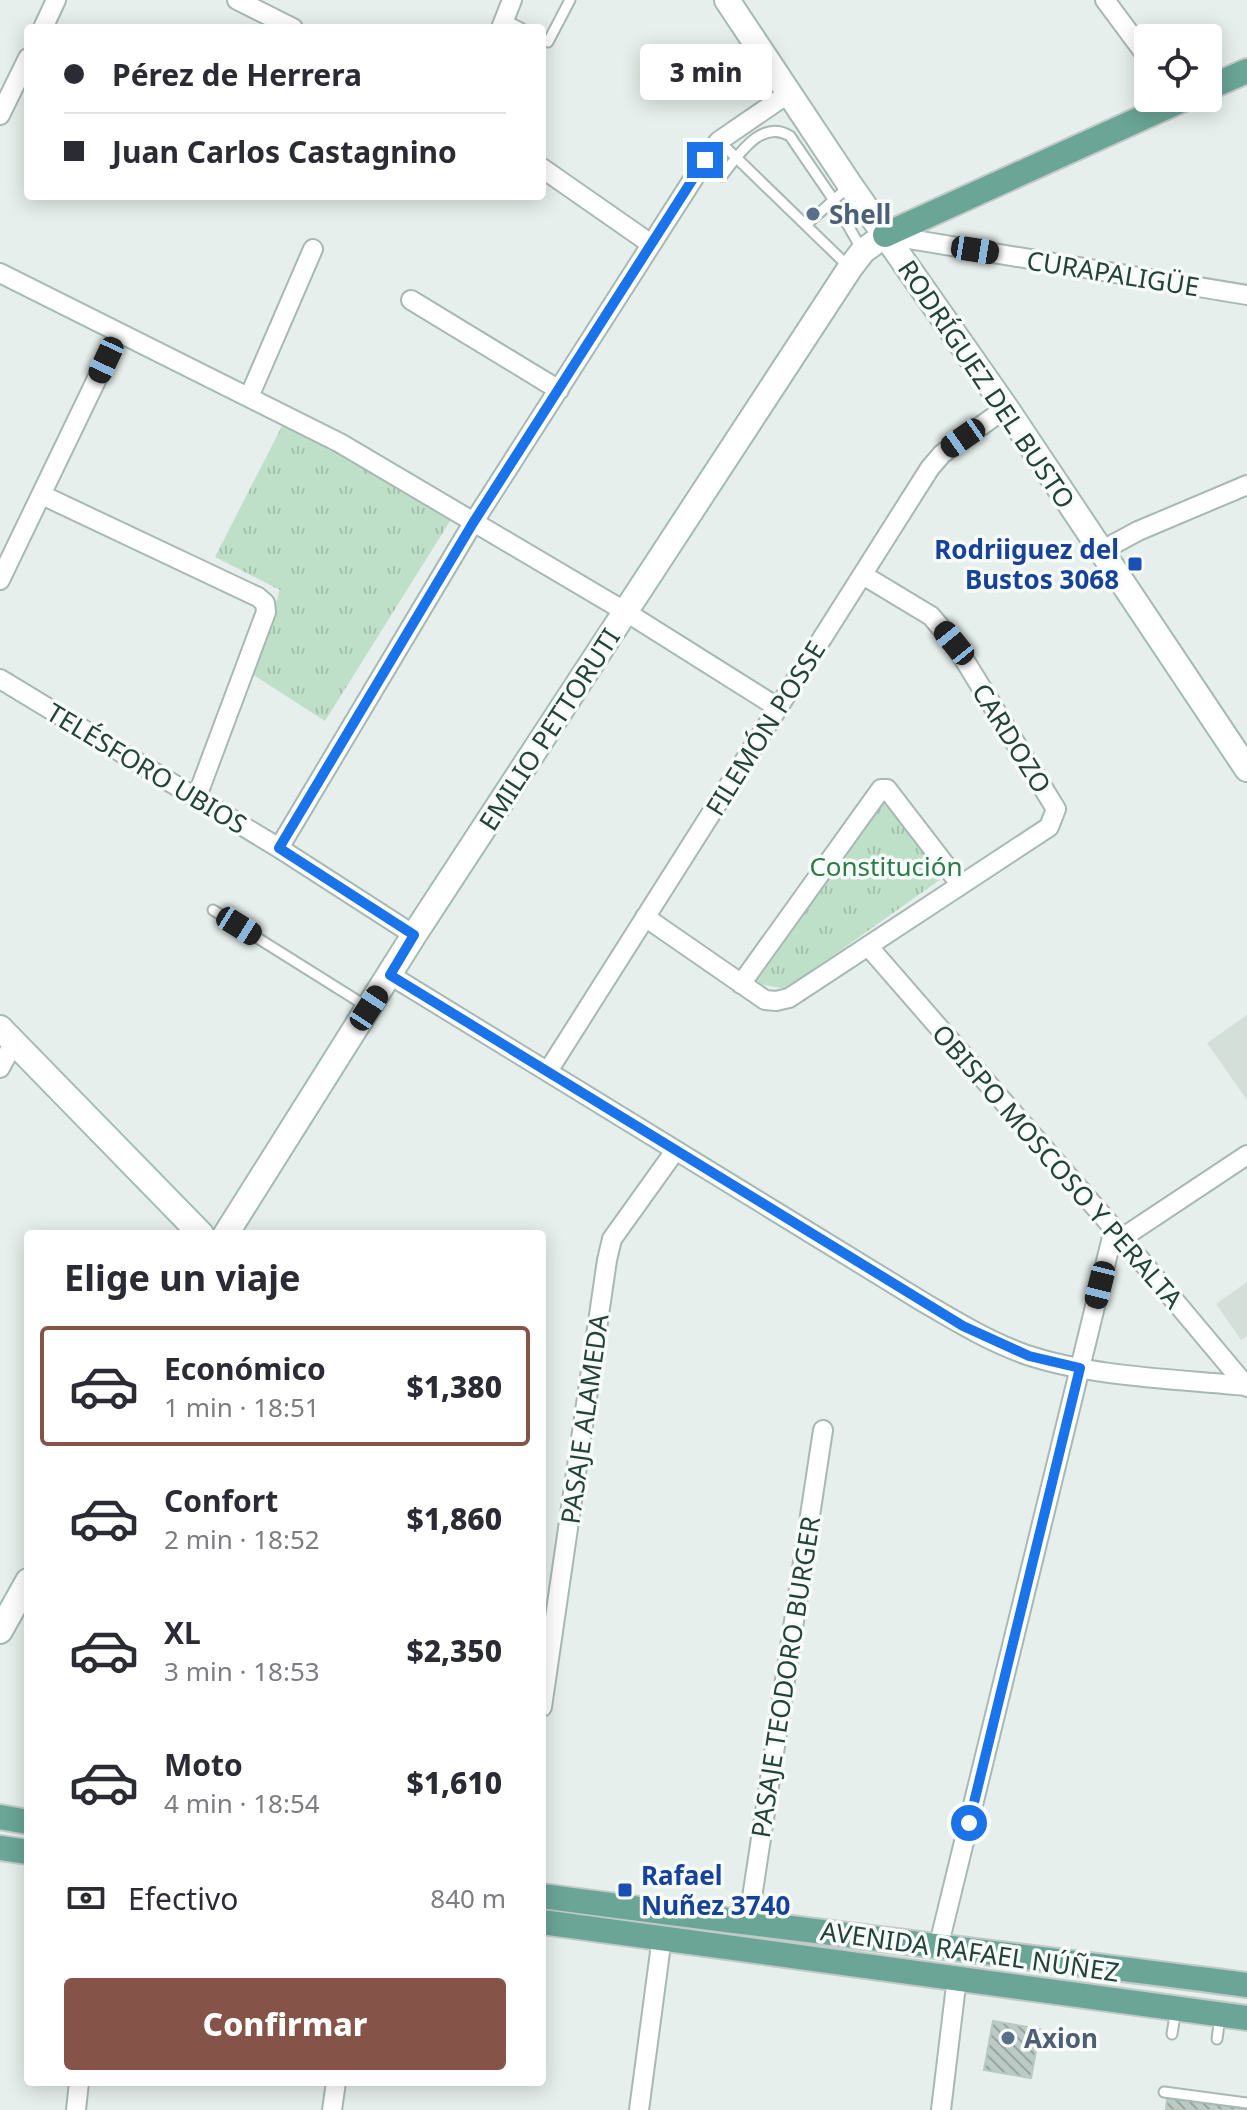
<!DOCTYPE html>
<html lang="es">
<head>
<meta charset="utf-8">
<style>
  :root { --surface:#fff; --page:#f7f7f7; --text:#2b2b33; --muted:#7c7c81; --line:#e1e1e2; --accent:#855347 }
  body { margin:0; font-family:"Noto Sans",sans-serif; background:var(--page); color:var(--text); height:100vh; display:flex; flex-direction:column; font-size:30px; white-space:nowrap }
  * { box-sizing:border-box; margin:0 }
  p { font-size:26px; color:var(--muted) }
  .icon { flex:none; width:44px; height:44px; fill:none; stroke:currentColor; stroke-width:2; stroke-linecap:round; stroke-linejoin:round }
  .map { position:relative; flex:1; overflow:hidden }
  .side { position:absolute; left:24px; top:1230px; width:522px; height:856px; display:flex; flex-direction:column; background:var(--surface); border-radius:8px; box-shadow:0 4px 20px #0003 }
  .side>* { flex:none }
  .guide { position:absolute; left:24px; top:24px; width:522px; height:176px; border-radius:8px; box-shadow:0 4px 20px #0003; display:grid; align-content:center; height:176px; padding:0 40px; background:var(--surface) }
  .fabs { position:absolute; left:1134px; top:24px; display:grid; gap:16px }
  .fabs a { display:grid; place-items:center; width:88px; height:88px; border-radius:8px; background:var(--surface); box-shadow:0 4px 20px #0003; font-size:40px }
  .end { position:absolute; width:36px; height:36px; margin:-18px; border:10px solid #1a73e8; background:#fff; box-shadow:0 0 0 4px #fff }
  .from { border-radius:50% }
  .bubble { position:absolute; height:56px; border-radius:8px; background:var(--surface); box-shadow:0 4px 20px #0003; font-size:26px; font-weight:800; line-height:56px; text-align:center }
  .car { position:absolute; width:24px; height:48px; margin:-24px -12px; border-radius:10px; box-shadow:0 0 6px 2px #0007; background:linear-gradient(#222 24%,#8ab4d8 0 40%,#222 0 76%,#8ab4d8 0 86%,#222 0) }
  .guide b { display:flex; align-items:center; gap:28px; height:76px; font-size:30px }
  .guide b+b { border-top:2px solid var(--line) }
  .guide i { width:20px; height:20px; background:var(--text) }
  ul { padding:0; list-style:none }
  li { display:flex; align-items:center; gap:24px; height:120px; margin:0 16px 12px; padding:0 24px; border:4px solid transparent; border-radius:8px }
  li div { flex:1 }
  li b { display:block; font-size:30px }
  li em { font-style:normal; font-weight:800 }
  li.selected { border-color:var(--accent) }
  li>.icon { width:72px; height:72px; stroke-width:1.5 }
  h2 { padding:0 40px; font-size:36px; line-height:96px }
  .pay { display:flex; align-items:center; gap:20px; height:88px; padding:0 40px; font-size:30px }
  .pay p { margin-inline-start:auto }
  .primary-button { display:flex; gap:16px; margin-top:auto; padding:16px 40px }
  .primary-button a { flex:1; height:92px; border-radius:8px; background:var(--accent); color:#fff; font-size:32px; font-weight:800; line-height:92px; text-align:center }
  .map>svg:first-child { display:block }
  .built { fill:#d4dfda }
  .grass { fill:url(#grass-tufts) }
  .building { fill:url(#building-back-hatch); stroke:#b8c9c2; stroke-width:2 }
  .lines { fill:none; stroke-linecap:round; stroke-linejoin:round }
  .service-casing { stroke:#a8b8b2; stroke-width:13 }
  .minor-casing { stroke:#a8b8b2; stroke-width:22 }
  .secondary-casing { stroke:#a4bbb3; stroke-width:28 }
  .primary-casing { stroke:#c2cac8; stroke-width:28 }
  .service { stroke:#fff; stroke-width:9 }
  .minor { stroke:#fff; stroke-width:18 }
  .secondary { stroke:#fff; stroke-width:24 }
  .primary { stroke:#6aa596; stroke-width:24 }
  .route { stroke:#1a73e8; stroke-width:10 }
  .service-dot { fill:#5c6f8a; stroke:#f7fbf9; stroke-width:3 }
  .transit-dot { fill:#1a4fb4; stroke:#f7fbf9; stroke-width:3 }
  .labels { text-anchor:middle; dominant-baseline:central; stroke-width:7; stroke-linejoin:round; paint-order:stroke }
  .service-label { font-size:26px; font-weight:bold; fill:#4e5e75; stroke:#f7fbf9; text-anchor:start }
  .street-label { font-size:26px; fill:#24423a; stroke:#f7fbf9 }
  .transit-label { font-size:26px; font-weight:bold; fill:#164399; stroke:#f7fbf9; text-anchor:end }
  .park-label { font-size:26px; fill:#2d7a4b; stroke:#f7fbf9 }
</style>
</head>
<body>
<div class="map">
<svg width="1247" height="2110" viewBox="0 0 1247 2110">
  <defs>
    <pattern id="grass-tufts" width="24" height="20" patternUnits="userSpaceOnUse" patternTransform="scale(2)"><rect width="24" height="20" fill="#bfe0c8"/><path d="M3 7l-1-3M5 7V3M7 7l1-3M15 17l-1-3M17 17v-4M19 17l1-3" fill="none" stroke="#a4c1ad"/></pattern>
    <pattern id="building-back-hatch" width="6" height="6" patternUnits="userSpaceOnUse" patternTransform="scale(2)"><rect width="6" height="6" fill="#bbcac4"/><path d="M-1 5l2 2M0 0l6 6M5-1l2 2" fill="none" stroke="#98a6a0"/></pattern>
  </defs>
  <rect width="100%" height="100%" fill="#e6efeb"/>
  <!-- built -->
  <path class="built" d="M1247 1015V1100L1207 1043Z
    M1247 1282V1336L1241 1340 1216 1304Z"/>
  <!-- grass -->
  <path class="grass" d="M282 426 321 440 452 518 325 721 252 674 280 590 215 557Z
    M884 798 948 874 786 989 748 982Z"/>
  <!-- building -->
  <path class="building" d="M993 2021 1040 2029 1031 2078 984 2070Z
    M1167 2098 1247 2108V2110H1166Z"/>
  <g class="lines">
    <defs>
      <path id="service" d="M505 20 521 28
        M542 39 548 42 570 0
        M719 141 849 267
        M722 176C738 156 761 118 790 136L833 199 862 250
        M806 225 848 187
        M213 910 366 1006
        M1172 2034 1176 2009
        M1217 2039 1220 2017
        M1164 2092 1247 2103"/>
      <path id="minor" d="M237 0 293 28
        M1105 0 1148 58
        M43 28 56 0
        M501 28 512 0
        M0 115 28 58
        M542 168 651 244
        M885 235 1247 295
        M0 273 340 443 626 612 777 707
        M411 300 559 390
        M249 397 313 249
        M42 495 258 597 265 603 266 612 196 799
        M1101 551 1138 531 1247 485
        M0 580 119 333
        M0 679 279 848 414 935
        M279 848 473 523 713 148 719 141 789 93
        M645 917 765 1000 776 1001 789 998 1049 827 1056 809 954 643 931 616 863 575
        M868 946 1122 1238 1247 1387
        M390 975 923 1302C957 1322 990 1342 1027 1355 1093 1377 1177 1379 1246 1386
        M741 984 881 789H887L960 884
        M0 1068 14 1042
        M548 1071 930 468 942 454 1006 408
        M1122 1238 1247 1155
        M542 1707 607 1260 612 1239 675 1151
        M748 1924 823 1430
        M939 1944 1114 1229
        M76 2110 79 2082
        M332 2110 336 2082
        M639 2110 662 1937
        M941 2110 957 1977"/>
      <path id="secondary" d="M727 0 850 185 1006 408 1247 769
        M0 1028 201 1234
        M226 1234 414 935 850 268 863 251 885 235
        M0 1631 28 1581"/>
      <path id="primary" d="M1208 88 1247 71
        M885 235 1186 98
        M0 1817 28 1822
        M0 1848 28 1852
        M542 1896C777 1928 1012 1954 1247 1985
        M542 1922 1247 2018"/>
    </defs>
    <!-- service casing -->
    <use href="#service" class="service-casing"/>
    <!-- minor casing -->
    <use href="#minor" class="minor-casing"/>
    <!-- secondary casing -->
    <use href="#secondary" class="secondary-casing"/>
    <!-- primary casing -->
    <use href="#primary" class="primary-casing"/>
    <!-- service -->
    <use href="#service" class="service"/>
    <!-- minor -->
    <use href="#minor" class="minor"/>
    <!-- secondary -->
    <use href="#secondary" class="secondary"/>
    <!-- primary -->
    <use href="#primary" class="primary"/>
  </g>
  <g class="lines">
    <!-- route -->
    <path class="route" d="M705 160 473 523 279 848 414 935 390 975 963 1326 1029 1356 1080 1368 969 1823"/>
  </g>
  <!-- markers -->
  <g class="service-dot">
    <circle cx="813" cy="214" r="8"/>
    <circle cx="1008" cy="2038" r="8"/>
  </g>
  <g class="transit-dot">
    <rect x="1127" y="556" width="16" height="16" rx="4"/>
    <rect x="617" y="1882" width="16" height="16" rx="4"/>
  </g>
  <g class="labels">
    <!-- service labels -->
    <g class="service-label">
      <text x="829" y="214">Shell</text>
      <text x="1024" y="2038">Axion</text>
    </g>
    <!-- street labels -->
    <g class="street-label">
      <text transform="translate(1113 273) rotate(9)">CURAPALIGÜE</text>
      <text transform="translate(987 384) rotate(56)">RODRÍGUEZ DEL BUSTO</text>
      <text transform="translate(765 728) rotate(-58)">FILEMÓN POSSE</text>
      <text transform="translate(549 729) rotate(-57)">EMILIO PETTORUTI</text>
      <text transform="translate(1012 738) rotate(58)">CARDOZO</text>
      <text transform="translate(147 768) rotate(31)">TELÉSFORO UBIOS</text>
      <text transform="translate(1058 1166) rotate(49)">OBISPO MOSCOSO Y PERALTA</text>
      <text transform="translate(584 1419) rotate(-82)">PASAJE ALAMEDA</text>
      <text transform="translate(785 1677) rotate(-81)">PASAJE TEODORO BURGER</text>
      <text transform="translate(970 1951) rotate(8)">AVENIDA RAFAEL NÚÑEZ</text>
    </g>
    <!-- transit labels -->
    <g class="transit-label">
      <text x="1119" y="549">Rodriiguez del<tspan x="1119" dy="30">Bustos 3068</tspan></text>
      <text x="641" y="1875" text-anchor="start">Rafael<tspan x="641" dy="30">Nuñez 3740</tspan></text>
    </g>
    <!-- park labels -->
    <g class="park-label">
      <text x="886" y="866">Constitución</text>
    </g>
  </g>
</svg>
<div class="fabs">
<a><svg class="icon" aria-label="locate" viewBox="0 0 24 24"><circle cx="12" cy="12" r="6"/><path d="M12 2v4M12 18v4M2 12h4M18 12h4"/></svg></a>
</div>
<i class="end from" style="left:969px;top:1823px"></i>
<i class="end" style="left:705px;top:160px"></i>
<div class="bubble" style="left:640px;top:44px;width:132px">3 min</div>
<i class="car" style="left:975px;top:250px;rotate:99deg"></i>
<i class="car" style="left:106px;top:360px;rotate:205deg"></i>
<i class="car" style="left:963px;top:438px;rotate:235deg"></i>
<i class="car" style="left:954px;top:643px;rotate:321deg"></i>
<i class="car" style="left:239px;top:926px;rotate:122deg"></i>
<i class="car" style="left:369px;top:1008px;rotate:33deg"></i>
<i class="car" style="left:1100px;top:1285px;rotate:194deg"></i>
<div class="guide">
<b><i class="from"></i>Pérez de Herrera</b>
<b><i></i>Juan Carlos Castagnino</b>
</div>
<section class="side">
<h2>Elige un viaje</h2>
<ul>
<li class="selected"><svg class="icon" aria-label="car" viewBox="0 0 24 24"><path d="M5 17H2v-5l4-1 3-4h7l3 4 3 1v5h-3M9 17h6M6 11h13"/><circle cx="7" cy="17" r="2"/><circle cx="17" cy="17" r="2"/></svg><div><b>Económico</b><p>1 min · 18:51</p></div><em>$1,380</em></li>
<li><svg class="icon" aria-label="car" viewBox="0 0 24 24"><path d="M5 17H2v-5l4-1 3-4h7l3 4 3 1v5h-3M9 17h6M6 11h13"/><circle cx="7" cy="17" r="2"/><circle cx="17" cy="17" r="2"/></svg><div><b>Confort</b><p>2 min · 18:52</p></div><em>$1,860</em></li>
<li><svg class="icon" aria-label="car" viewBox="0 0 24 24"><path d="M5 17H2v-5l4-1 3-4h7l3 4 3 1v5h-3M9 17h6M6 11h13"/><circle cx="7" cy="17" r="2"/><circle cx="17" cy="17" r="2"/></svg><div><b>XL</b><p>3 min · 18:53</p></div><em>$2,350</em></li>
<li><svg class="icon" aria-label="car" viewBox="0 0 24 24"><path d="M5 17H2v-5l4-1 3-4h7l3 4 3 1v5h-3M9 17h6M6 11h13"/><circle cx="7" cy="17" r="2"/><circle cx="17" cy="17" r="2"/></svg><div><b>Moto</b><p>4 min · 18:54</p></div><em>$1,610</em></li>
</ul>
<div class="pay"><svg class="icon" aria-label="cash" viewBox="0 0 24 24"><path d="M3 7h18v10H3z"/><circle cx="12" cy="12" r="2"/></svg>Efectivo<p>840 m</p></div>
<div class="primary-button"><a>Confirmar</a></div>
</section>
</div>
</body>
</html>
